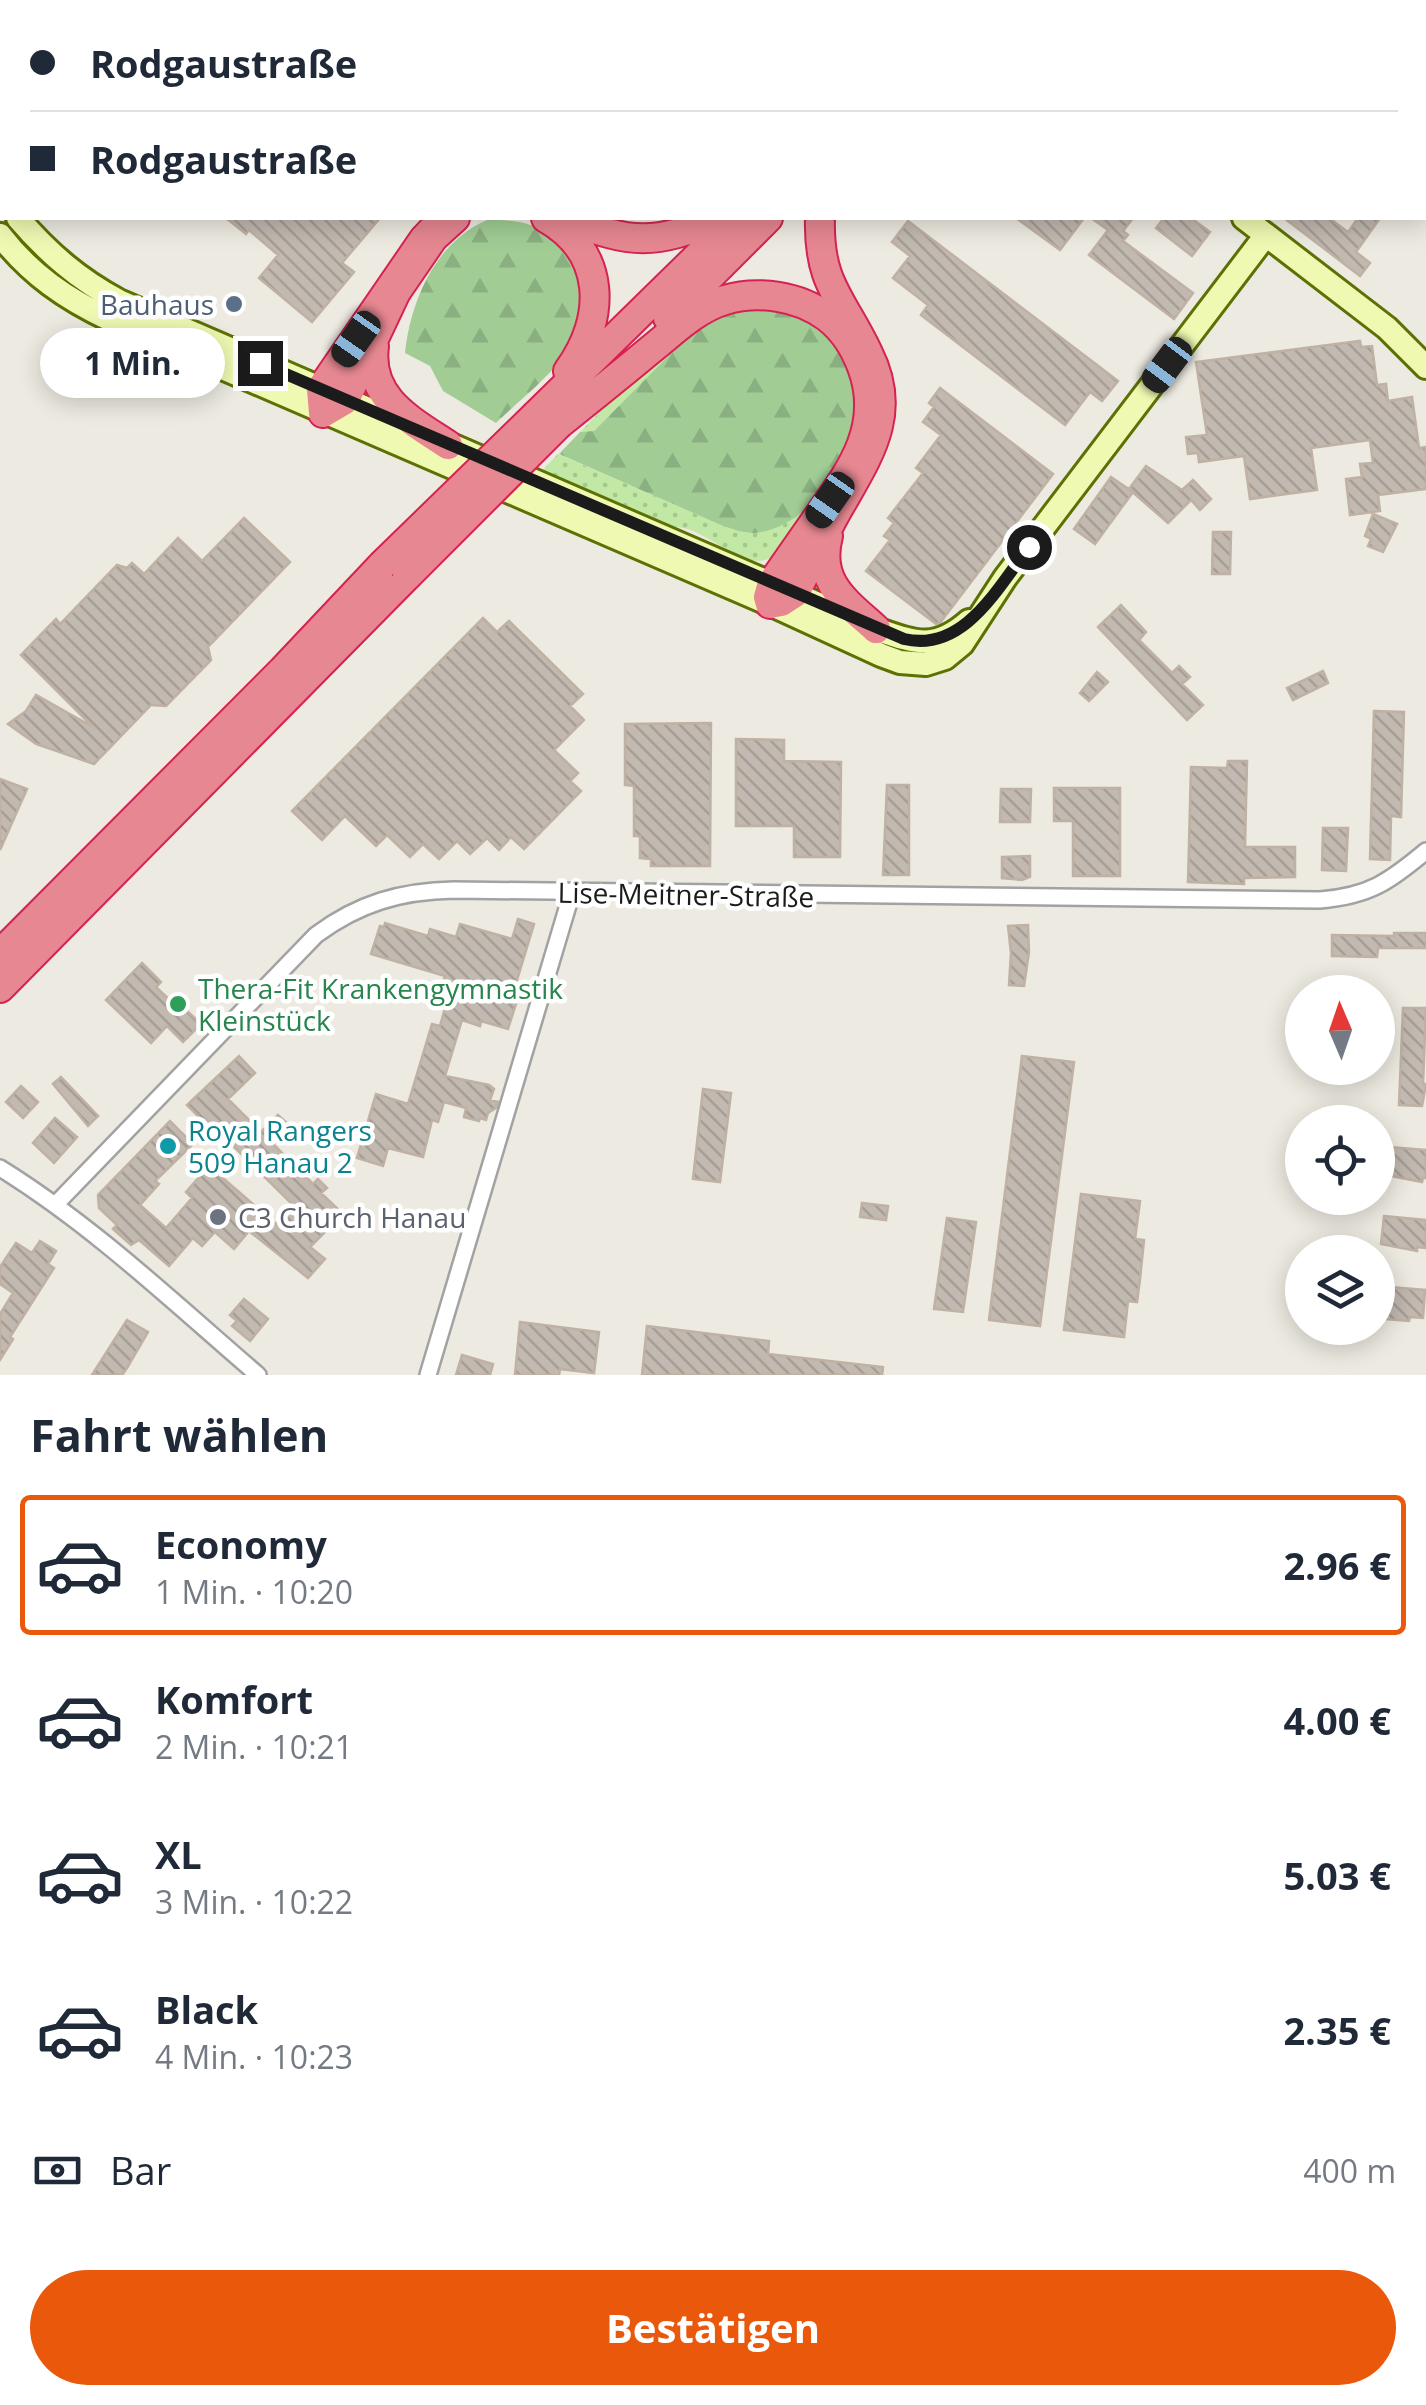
<!DOCTYPE html>
<html lang="de">
<head>
<meta charset="utf-8">
<style>
  :root { --surface:#fff; --page:#f2f2f3; --text:#1f2937; --muted:#747a83; --line:#e0e1e3; --accent:#ea580c }
  body { margin:0; font-family:"Open Sans",sans-serif; background:var(--page); color:var(--text); height:100vh; display:flex; flex-direction:column; font-size:38px; white-space:nowrap }
  * { box-sizing:border-box; margin:0 }
  p { font-size:32px; color:var(--muted) }
  .icon { flex:none; width:55px; height:55px; fill:none; stroke:currentColor; stroke-width:2; stroke-linecap:round; stroke-linejoin:round }
  .map { position:relative; height:1375px; overflow:hidden }
  .side { display:flex; flex-direction:column; background:var(--surface); flex:1 }
  .side>* { flex:none }
  .top-card { position:absolute; left:0px; top:0px; width:1428px; height:220px; box-shadow:0 5px 25px #0003; display:grid; align-content:center; height:220px; padding:0 30px; background:var(--surface) }
  .needle { width:65px; rotate:358deg }
  .tools { position:absolute; left:1285px; top:975px; display:grid; gap:20px }
  .tools a { display:grid; place-items:center; width:110px; height:110px; border-radius:50%; background:var(--surface); box-shadow:0 5px 25px #0003; font-size:50px }
  .end { position:absolute; width:45px; height:45px; margin:-22px; border:12px solid #1b1b1b; background:#fff; box-shadow:0 0 0 5px #fff }
  .from { border-radius:50% }
  .bubble { position:absolute; height:70px; border-radius:35px; background:var(--surface); box-shadow:0 5px 25px #0003; font-size:32px; font-weight:700; line-height:70px; text-align:center }
  .car { position:absolute; width:30px; height:60px; margin:-30px -15px; border-radius:12px; box-shadow:0 0 8px 2px #0007; background:linear-gradient(#222 24%,#8ab4d8 0 40%,#222 0 76%,#8ab4d8 0 86%,#222 0) }
  .top-card b { display:flex; align-items:center; gap:35px; height:95px; font-size:38px }
  .top-card b+b { border-top:2px solid var(--line) }
  .top-card i { width:25px; height:25px; background:var(--text) }
  ul { padding:0; list-style:none }
  li { display:flex; align-items:center; gap:30px; height:140px; margin:0 20px 15px; padding:0 10px; border:5px solid transparent; border-radius:10px }
  li div { flex:1 }
  li b { display:block; font-size:38px }
  li em { font-style:normal; font-weight:700 }
  li.selected { border-color:var(--accent) }
  li>.icon { width:90px; height:90px; stroke-width:1.5 }
  h2 { padding:0 30px; font-size:45px; line-height:120px }
  .pay { display:flex; align-items:center; gap:25px; height:110px; padding:0 30px; font-size:38px }
  .pay p { margin-inline-start:auto }
  .button { display:flex; gap:20px; margin-top:auto; padding:20px 30px }
  .button a { flex:1; height:115px; border-radius:60px; background:var(--accent); color:#fff; font-size:40px; font-weight:700; line-height:115px; text-align:center }
  .map>svg:first-child { display:block }
  .grass { fill:url(#grass-dots) }
  .forest { fill:url(#forest-firs) }
  .building { fill:url(#building-back-hatch); stroke:#bfb1a3; stroke-width:2.5 }
  .lines { fill:none; stroke-linecap:round; stroke-linejoin:round }
  .street-casing { stroke:#a2a2a2; stroke-width:20 }
  .secondary-casing { stroke:#5c7104; stroke-width:28 }
  .highway-casing { stroke:#d62252; stroke-width:32 }
  .street { stroke:#fff; stroke-width:15 }
  .secondary { stroke:#f0f9b2; stroke-width:22 }
  .highway { stroke:#e68791; stroke-width:28 }
  .highway-bridge-casing { stroke:#d62252; stroke-width:32; stroke-linecap:butt }
  .highway-bridge { stroke:#e68791; stroke-width:28 }
  .route { stroke:#1b1b1b; stroke-width:12 }
  .service-dot { fill:#5c6f8a; stroke:#fff; stroke-width:4 }
  .leisure-dot { fill:#2e9e5b; stroke:#fff; stroke-width:4 }
  .culture-dot { fill:#0f9aa8; stroke:#fff; stroke-width:4 }
  .worship-dot { fill:#6b7280; stroke:#fff; stroke-width:4 }
  .labels { text-anchor:middle; dominant-baseline:central; stroke-width:9; stroke-linejoin:round; paint-order:stroke }
  .service-label { font-size:28px; fill:#4e5e75; stroke:#fff; text-anchor:end }
  .street-label { font-size:28px; fill:#1b1b1b; stroke:#fff }
  .leisure-label { font-size:28px; fill:#27864d; stroke:#fff; text-anchor:start }
  .culture-label { font-size:28px; fill:#0d838f; stroke:#fff; text-anchor:start }
  .worship-label { font-size:28px; fill:#5b616d; stroke:#fff; text-anchor:start }
</style>
</head>
<body>
<div class="map">
<svg width="1426" height="1375" viewBox="0 0 1426 1375">
  <defs>
    <pattern id="grass-dots" width="8" height="8" patternUnits="userSpaceOnUse" patternTransform="scale(2.5)"><rect width="8" height="8" fill="#c1e9a5"/><path d="M2 2h.1M6 6h.1" fill="none" stroke="#a5c78d" stroke-width="1.8" stroke-linecap="round"/></pattern>
    <pattern id="forest-firs" width="22" height="20" patternUnits="userSpaceOnUse" patternTransform="scale(2.5)"><rect width="22" height="20" fill="#a1cd95"/><path d="M5 1l3.5 6h-7zM16 11l3.5 6h-7z" fill="#8aaf80"/></pattern>
    <pattern id="building-back-hatch" width="6" height="6" patternUnits="userSpaceOnUse" patternTransform="scale(2.5)"><rect width="6" height="6" fill="#c2b9b0"/><path d="M-1 5l2 2M0 0l6 6M5-1l2 2" fill="none" stroke="#a69e97"/></pattern>
  </defs>
  <rect width="100%" height="100%" fill="#edeae1"/>
  <!-- grass -->
  <path class="grass" d="M689 322 863 432 774 557C736 575 708 523 669 527L540 473 558 454 723 526 749 533 695 329 594 431 580 432Z"/>
  <!-- forest -->
  <path class="forest" d="M487 220C503 220 519 220 533 226 587 247 590 307 566 351 556 372 514 405 496 423L443 391 430 366 405 353C411 299 436 242 487 220Z
    M748 306C770 308 795 308 814 321 839 338 857 370 859 399 863 452 809 530 753 533 743 533 733 529 723 526L559 454 580 432 594 431 695 329 717 315Z"/>
  <!-- building -->
  <path class="building" d="M226 218H380L342 263 354 272 312 322 259 278 278 255 249 230 246 234Z
    M1016 218H1084L1060 250Z
    M1091 218H1133L1123 231 1128 235 1123 241 1193 293 1174 319 1089 255 1108 230Z
    M1164 218H1191L1210 232 1192 256 1156 228Z
    M1284 218H1329L1348 232 1358 218H1380L1356 252 1370 263 1360 276Z
    M908 221 1118 381 1102 401 1090 392 1065 425 921 315 928 305 893 278 910 256 892 242Z
    M1360 341 1361 347 1372 346 1377 385 1386 384 1388 401 1412 397 1419 448 1426 447V489L1378 495 1380 511 1350 515 1346 479 1362 477 1360 464 1373 463 1370 440 1311 448 1317 490 1250 499 1244 456 1199 462 1198 453 1188 454 1186 437 1207 435 1196 362Z
    M940 388 1053 474 940 623 936 624 866 571 890 540 884 536 894 523 888 518 923 473 916 468 941 435 923 422 934 407 929 403Z
    M1146 466 1182 490 1193 480 1211 499 1200 510 1191 500 1168 523 1129 489Z
    M1111 477 1133 492 1095 544 1074 529Z
    M1373 514 1397 524 1383 552 1368 546 1371 539 1365 536Z
    M244 518 290 562 208 647 211 660 166 706 151 705 94 764 36 744 8 724 26 711 36 695 93 727 21 655 56 619 60 624 117 565 127 568 132 563 144 574 178 538 202 561Z
    M1213 532H1231L1230 574H1212Z
    M1121 605 1146 632 1139 640 1172 673 1179 666 1190 677 1182 684 1203 705 1187 720 1098 627Z
    M483 618 497 632 509 621 583 694 570 706 584 720 554 750 578 773 570 781 581 791 524 849 511 837 499 850 487 838 470 854 457 841 439 859 423 844 410 857 387 835 376 846 345 816 322 840 292 811Z
    M1323 671 1328 683 1293 700 1287 688Z
    M1097 672 1108 682 1089 701 1080 693Z
    M1374 711 1404 712 1401 817 1391 816 1390 860 1370 859Z
    M711 723 710 866H651V859L640 858V836H634V786L625 785V724Z
    M736 739 784 740V761L841 762 840 857H794V826H736Z
    M1228 761H1247L1245 847H1295V877L1244 878V884L1188 882 1191 767 1227 768Z
    M0 779 27 789 0 850Z
    M887 785H909V875H883Z
    M1054 788H1120V876H1073V821H1054Z
    M1001 789H1031L1030 822H1000Z
    M1323 828H1348L1346 871 1322 870Z
    M1030 856V877L1022 880 1002 878V857Z
    M518 919 534 924 514 990 520 991 508 1029 481 1021 480 1026 462 1020 445 1076 489 1085 494 1089 490 1100 498 1102 496 1108 488 1113 486 1120 480 1118 479 1121 464 1117 466 1108 444 1102 438 1122 432 1120 423 1157 388 1148 383 1166 357 1158 376 1094 408 1104 432 1024 440 1026 447 1001 438 999 445 976 371 954 380 926 384 927 385 923 428 936 430 929 456 937 460 924 512 939Z
    M1028 925 1029 952 1024 986 1009 985 1011 953 1008 926Z
    M1394 933H1426V948H1378L1377 957 1332 956V935L1394 936Z
    M142 963 161 982 156 987 182 1012 185 1009 201 1024 183 1042 167 1026 151 1043 106 1000Z
    M1403 1008H1426L1423 1084H1426L1422 1106 1399 1105Z
    M239 1056 255 1073 228 1099 261 1132 278 1115 288 1124 271 1142 313 1184 318 1179 327 1188 321 1193 343 1214 310 1247 325 1259 308 1278 249 1231 234 1249 215 1232 202 1246 193 1238 169 1266 139 1240 131 1245 113 1229 117 1225 99 1208 98 1195 170 1121 193 1144 155 1181 159 1184 140 1205 166 1228 192 1198 186 1192 209 1166 276 1224 292 1204 206 1119 204 1122 187 1105Z
    M1022 1056 1074 1062 1040 1326 989 1320Z
    M61 1077 98 1116 88 1126 53 1084Z
    M21 1086 38 1102 23 1118 6 1102Z
    M703 1089 731 1093 720 1182 693 1179Z
    M55 1118 77 1137 54 1163 33 1143Z
    M1389 1147 1426 1150V1178H1423L1422 1182 1386 1175Z
    M1081 1194 1140 1201 1135 1239 1144 1240 1140 1279 1137 1302 1128 1301 1124 1337 1064 1330Z
    M862 1203 888 1206 886 1220 860 1217Z
    M1384 1216 1426 1220V1248L1417 1247V1251L1381 1244Z
    M947 1218 976 1222 963 1312 934 1309Z
    M40 1241 56 1251 48 1264 54 1268 10 1337 13 1339 0 1360V1314L13 1293 0 1284V1267L16 1243 32 1253Z
    M1378 1286 1425 1290 1423 1318 1410 1317 1409 1321 1386 1319V1316L1378 1315Z
    M244 1299 268 1319 250 1341 232 1326 237 1321 230 1315Z
    M127 1320 148 1332 127 1368 122 1375H92Z
    M520 1322 599 1332 594 1373 560 1369 559 1375H515Z
    M647 1326 769 1341 768 1354 883 1367 882 1375H642Z
    M462 1355 493 1364 490 1375H456Z"/>
  <g class="lines">
    <defs>
      <path id="street" d="M303 2 305 0
        M0 1168C95 1227 174 1303 258 1375
        M56 1204 316 935C359 903 401 891 454 890L1320 900C1369 896 1389 882 1426 851
        M428 1375 572 892"/>
      <path id="secondary" d="M962 0 965 2
        M1349 0 1352 2
        M1380 0 1383 2
        M1425 35 1426 36
        M1425 60 1426 61
        M0 194 2 197
        M18 218C48 253 78 279 119 301L876 629C916 643 935 651 969 621
        M1244 218 1387 328 1426 367
        M0 235C30 274 66 299 111 320L770 604 881 655 900 662 926 664 945 658 962 644 1005 578 1266 235"/>
      <path id="highway" d="M945 2 947 0
        M980 2 982 0
        M444 218 424 239 321 389 323 413 345 400 396 292 433 238 455 218
        M546 218C606 252 607 318 568 371
        M566 218C632 245 654 245 720 218
        M668 318 768 218
        M374 346C367 398 410 420 448 445
        M536 415 737 218
        M559 424C589 400 619 376 649 351 672 333 695 309 725 300 758 290 799 296 827 317 844 330 855 348 862 367 884 425 852 469 820 514 804 537 788 560 772 583L768 597 770 604 781 602 795 593C810 564 824 533 841 504 870 453 898 412 868 353 842 298 818 284 820 218
        M828 536C816 582 845 601 876 629
        M0 954 282 671 382 565
        M0 988 407 576"/>
    </defs>
    <!-- street casing -->
    <use href="#street" class="street-casing"/>
    <!-- secondary casing -->
    <use href="#secondary" class="secondary-casing"/>
    <!-- highway casing -->
    <use href="#highway" class="highway-casing"/>
    <!-- street -->
    <use href="#street" class="street"/>
    <!-- secondary -->
    <use href="#secondary" class="secondary"/>
    <!-- highway -->
    <use href="#highway" class="highway"/>
    <defs>
      <path id="highway-bridge" d="M382 565 536 415
        M407 576 559 424"/>
    </defs>
    <!-- highway-bridge casing -->
    <use href="#highway-bridge" class="highway-bridge-casing"/>
    <!-- highway-bridge -->
    <use href="#highway-bridge" class="highway-bridge"/>
  </g>
  <g class="lines">
    <!-- route -->
    <path class="route" d="M260 363 904 639C964 653 998 587 1029 547"/>
  </g>
  <!-- markers -->
  <circle class="service-dot" cx="234" cy="304" r="10"/>
  <circle class="leisure-dot" cx="178" cy="1004" r="10"/>
  <circle class="culture-dot" cx="168" cy="1146" r="10"/>
  <circle class="worship-dot" cx="218" cy="1217" r="10"/>
  <g class="labels">
    <!-- service labels -->
    <g class="service-label">
      <text x="214" y="304">Bauhaus</text>
    </g>
    <!-- street labels -->
    <g class="street-label">
      <text transform="translate(686 894) rotate(1)">Lise-Meitner-Straße</text>
    </g>
    <!-- leisure labels -->
    <g class="leisure-label">
      <text x="198" y="988">Thera-Fit Krankengymnastik<tspan x="198" dy="32">Kleinstück</tspan></text>
    </g>
    <!-- culture labels -->
    <g class="culture-label">
      <text x="188" y="1130">Royal Rangers<tspan x="188" dy="32">509 Hanau 2</tspan></text>
    </g>
    <!-- worship labels -->
    <g class="worship-label">
      <text x="238" y="1217">C3 Church Hanau</text>
    </g>
  </g>
</svg>
<div class="tools">
<a><svg class="needle" viewBox="-14 -14 28 28"><path d="M0-13l5 13h-10z" fill="#e53935"/><path d="M0 13l5-13h-10z" fill="#747a83"/></svg></a>
<a><svg class="icon" aria-label="locate" viewBox="0 0 24 24"><circle cx="12" cy="12" r="6"/><path d="M12 2v4M12 18v4M2 12h4M18 12h4"/></svg></a>
<a><svg class="icon" aria-label="layers" viewBox="0 0 24 24"><path d="M12 4l9 5-9 5-9-5zM3 14l9 5 9-5"/></svg></a>
</div>
<i class="end from" style="left:1029px;top:547px"></i>
<i class="end" style="left:260px;top:363px"></i>
<div class="bubble" style="left:40px;top:328px;width:185px">1 Min.</div>
<i class="car" style="left:356px;top:339px;rotate:215deg"></i>
<i class="car" style="left:1167px;top:365px;rotate:217deg"></i>
<i class="car" style="left:830px;top:500px;rotate:215deg"></i>
<div class="top-card">
<b><i class="from"></i>Rodgaustraße</b>
<b><i></i>Rodgaustraße</b>
</div>
</div>
<section class="side">
<h2>Fahrt wählen</h2>
<ul>
<li class="selected"><svg class="icon" aria-label="car" viewBox="0 0 24 24"><path d="M5 17H2v-5l4-1 3-4h7l3 4 3 1v5h-3M9 17h6M6 11h13"/><circle cx="7" cy="17" r="2"/><circle cx="17" cy="17" r="2"/></svg><div><b>Economy</b><p>1 Min. · 10:20</p></div><em>2.96 €</em></li>
<li><svg class="icon" aria-label="car" viewBox="0 0 24 24"><path d="M5 17H2v-5l4-1 3-4h7l3 4 3 1v5h-3M9 17h6M6 11h13"/><circle cx="7" cy="17" r="2"/><circle cx="17" cy="17" r="2"/></svg><div><b>Komfort</b><p>2 Min. · 10:21</p></div><em>4.00 €</em></li>
<li><svg class="icon" aria-label="car" viewBox="0 0 24 24"><path d="M5 17H2v-5l4-1 3-4h7l3 4 3 1v5h-3M9 17h6M6 11h13"/><circle cx="7" cy="17" r="2"/><circle cx="17" cy="17" r="2"/></svg><div><b>XL</b><p>3 Min. · 10:22</p></div><em>5.03 €</em></li>
<li><svg class="icon" aria-label="car" viewBox="0 0 24 24"><path d="M5 17H2v-5l4-1 3-4h7l3 4 3 1v5h-3M9 17h6M6 11h13"/><circle cx="7" cy="17" r="2"/><circle cx="17" cy="17" r="2"/></svg><div><b>Black</b><p>4 Min. · 10:23</p></div><em>2.35 €</em></li>
</ul>
<div class="pay"><svg class="icon" aria-label="cash" viewBox="0 0 24 24"><path d="M3 7h18v10H3z"/><circle cx="12" cy="12" r="2"/></svg>Bar<p>400 m</p></div>
<div class="button"><a>Bestätigen</a></div>
</section>
</body>
</html>
